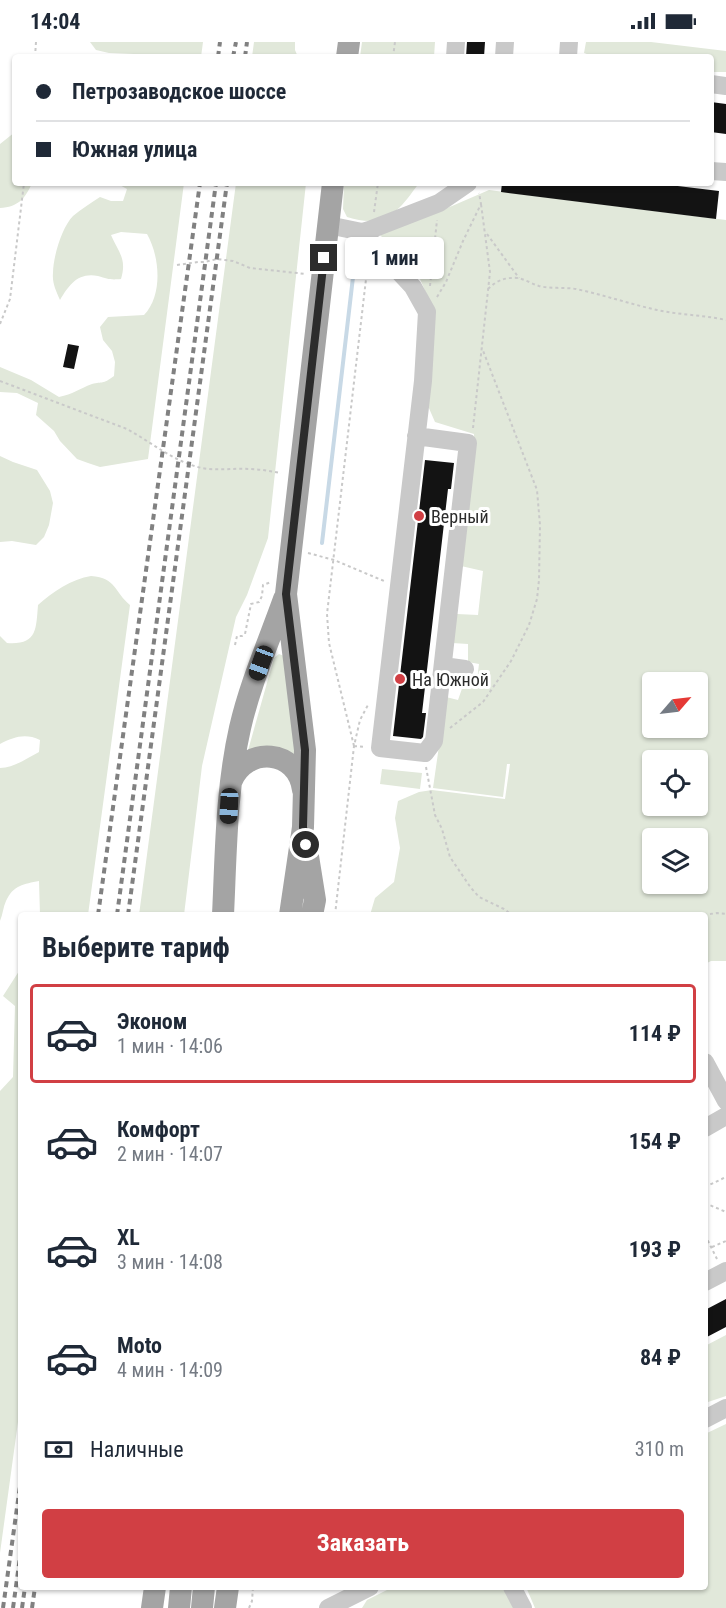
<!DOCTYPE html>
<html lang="ru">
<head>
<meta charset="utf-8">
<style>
  :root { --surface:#fff; --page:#f2f2f3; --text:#1f2937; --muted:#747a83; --line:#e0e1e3; --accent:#d13f44 }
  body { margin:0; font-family:"Roboto Condensed",sans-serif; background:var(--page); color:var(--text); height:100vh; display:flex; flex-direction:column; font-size:22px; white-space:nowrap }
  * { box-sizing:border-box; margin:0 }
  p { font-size:20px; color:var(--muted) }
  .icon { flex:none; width:33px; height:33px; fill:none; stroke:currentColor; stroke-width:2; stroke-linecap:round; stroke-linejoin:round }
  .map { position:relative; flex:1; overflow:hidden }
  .side { position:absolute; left:18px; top:870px; width:690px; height:678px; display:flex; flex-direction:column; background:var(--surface); border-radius:6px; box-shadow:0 2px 4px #0004 }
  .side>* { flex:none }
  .top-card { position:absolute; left:12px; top:12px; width:702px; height:132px; border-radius:6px; box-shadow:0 2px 4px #0004; display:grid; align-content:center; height:132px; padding:0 24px; background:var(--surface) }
  .needle { width:39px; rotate:62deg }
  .buttons { position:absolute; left:642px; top:630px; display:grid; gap:12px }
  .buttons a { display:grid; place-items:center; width:66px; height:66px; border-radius:6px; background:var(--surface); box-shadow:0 2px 4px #0004; font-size:30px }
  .end { position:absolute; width:27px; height:27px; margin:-14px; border:8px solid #2c2c2c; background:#fff; box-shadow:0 0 0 3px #fff }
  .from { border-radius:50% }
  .bubble { position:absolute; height:42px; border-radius:6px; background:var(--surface); box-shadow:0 2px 4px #0004; font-size:20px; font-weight:700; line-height:42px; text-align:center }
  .car { position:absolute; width:18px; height:36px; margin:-18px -9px; border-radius:8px; box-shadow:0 0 4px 2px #0007; background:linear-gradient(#222 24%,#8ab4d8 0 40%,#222 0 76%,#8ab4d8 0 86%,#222 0) }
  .top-card b { display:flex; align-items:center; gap:21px; height:57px; font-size:22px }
  .top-card b+b { border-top:2px solid var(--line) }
  .top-card i { width:15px; height:15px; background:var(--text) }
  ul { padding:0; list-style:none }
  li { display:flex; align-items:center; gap:18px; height:99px; margin:0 12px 9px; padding:0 12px; border:3px solid transparent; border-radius:6px }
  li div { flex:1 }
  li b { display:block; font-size:22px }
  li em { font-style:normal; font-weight:700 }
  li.current { border-color:var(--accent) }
  li>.icon { width:54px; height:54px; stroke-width:1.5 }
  h2 { padding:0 24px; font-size:27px; line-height:72px }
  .pay { display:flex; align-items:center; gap:15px; height:66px; padding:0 24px; font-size:22px }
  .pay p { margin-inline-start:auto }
  .primary-button { display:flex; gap:12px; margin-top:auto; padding:12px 24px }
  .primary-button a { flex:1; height:69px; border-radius:6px; background:var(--accent); color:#fff; font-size:24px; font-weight:700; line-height:69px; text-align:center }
  .status { display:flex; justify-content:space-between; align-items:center; height:42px; padding:0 30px; background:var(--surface); direction:ltr }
  .status svg { height:16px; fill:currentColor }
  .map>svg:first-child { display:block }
  .green { fill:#e1e8da; fill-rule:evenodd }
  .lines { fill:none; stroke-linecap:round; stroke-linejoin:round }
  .stream { stroke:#c8d9e6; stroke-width:4 }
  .building { fill:#131313 }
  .path { stroke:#c9c9c9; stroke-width:2; stroke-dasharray:3 3; stroke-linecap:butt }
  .minor { stroke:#c9c9c9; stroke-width:18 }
  .major { stroke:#a4a4a4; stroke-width:22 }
  .rail { stroke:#818181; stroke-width:4; stroke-dasharray:6 4.5; stroke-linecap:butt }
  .route { stroke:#2c2c2c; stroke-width:8 }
  .poi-dot { fill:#d13f44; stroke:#fff; stroke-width:2 }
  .labels { text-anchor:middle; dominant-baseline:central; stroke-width:6; stroke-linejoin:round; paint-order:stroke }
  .poi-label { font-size:18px; fill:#2c2c2c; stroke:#fff; text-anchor:start }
</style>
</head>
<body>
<div class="status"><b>14:04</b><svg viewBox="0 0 49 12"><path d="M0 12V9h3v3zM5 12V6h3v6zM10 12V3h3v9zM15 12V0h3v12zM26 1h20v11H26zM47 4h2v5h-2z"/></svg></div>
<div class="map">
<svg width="726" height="1566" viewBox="0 0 726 1566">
  <rect width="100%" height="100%" fill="#fff"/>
  <!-- green -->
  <path class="green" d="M90 0H203L201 15H147L134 12 109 11 96 8Z
    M254 0H295V8L298 15H252Z
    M362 0H435L434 15H360Z
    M586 0H651L726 9V30H711V15H595L584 11Z
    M15 90V141H32C25 157 18 165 0 166V102Z
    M116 141H184L148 417 100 425 88 421 77 417 60 399 54 389 36 373 38 361 17 351 0 350V325L31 338 59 355C73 352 79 347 92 342 103 339 102 343 114 334L115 320 112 309 103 298 100 285 108 275 144 273C163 253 160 215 147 192L121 190 111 193C119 211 127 217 121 237 110 238 108 237 98 234 78 230 69 243 60 258 56 249 52 241 53 231 53 215 62 185 73 174 81 167 91 161 100 155L111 159H123L127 147Z
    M236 141H306L268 496 247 553 236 575 202 724 184 873H139Z
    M344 141H419C398 170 386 187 347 175L343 167Z
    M489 148 726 178V919H711L705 922V873H370L375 856 394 840 400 806 395 776 398 759 419 750 432 748 505 757 510 722H507L503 755 433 746 446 655 458 658 465 638H477L479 622 468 620V602L452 601 457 572 478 573 483 529 461 524 474 392 435 380 428 364 435 272 417 230 379 192 452 164ZM652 640H698V686H652ZM652 718H698V764H652ZM652 796H698V842H652Z
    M0 414 13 420 37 428 50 449 53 461 49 483 44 495 36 503 12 499 0 500Z
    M91 534C117 536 114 550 130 563L88 873H40L39 839C24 842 13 843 6 859 3 865 3 872 0 879V726C14 726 27 716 39 710L40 698C25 691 14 695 0 702V594L7 601C37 603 36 588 38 563 52 550 72 537 91 534Z
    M279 612 284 614 297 717 247 712 274 616Z
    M382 727 422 731 420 747 380 742Z
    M21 926V1358L0 1511V1049L13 1035 15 964 3 954Z
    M726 1293V1354L705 1361V1304Z
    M726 1382V1566H535L526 1545H705V1392Z
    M393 1545H507L518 1566H362L367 1558Z"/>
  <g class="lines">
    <!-- stream -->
    <path class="stream" d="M322 501 353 235"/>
  </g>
  <!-- building -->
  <path class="building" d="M467 0H485L484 15H466Z
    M711 60 726 62V92L711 90Z
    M502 141H653L719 149 716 177 501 150Z
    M68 302 79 304 74 327 63 325Z
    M425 418 454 421 451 447H448L422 671H426L423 695 421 697 393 694Z
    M726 1257V1285L705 1296V1268Z"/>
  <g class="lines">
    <!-- path -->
    <path class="path" d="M35 15 36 0
      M393 15 395 0
      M374 170 378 141
      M487 192 519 236
      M177 223 198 220H205L217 217 233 219 250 226 306 232
      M430 244 437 178
      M488 247C496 239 505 235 517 236 525 237 532 242 539 244 551 247 564 245 576 247 604 253 630 262 657 268 680 273 703 273 726 278
      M437 255 446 240 463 199 481 162 479 151
      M0 282 10 257 24 141
      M0 339 127 387C151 400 174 420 202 426 217 429 233 426 248 427 259 427 270 429 281 431
      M473 386 490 230 481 162
      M308 511 334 518 384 539
      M235 603 237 594H242L245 592 251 562 259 560 262 554 263 543 271 540
      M450 686 483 660 511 619 529 583 537 557 539 538 540 483 537 448 482 306
      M354 704 329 601 327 572 368 220
      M354 704 366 705
      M426 725 435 773 442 787 450 815 471 846 479 855 504 867 512 873
      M335 873 354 704 360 678 369 661
      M704 873 717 871 726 872
      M705 1145 726 1135
      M705 1161 726 1170
      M705 1193 717 1217
      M712 1205 726 1199
      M249 1566 252 1559 253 1545"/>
    <!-- minor -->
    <path class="minor" d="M455 15 456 0
      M504 15 505 0
      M568 15 569 0
      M711 42 726 44
      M711 129 726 130
      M328 183 362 190 372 187 439 161 468 141
      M362 190 413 245 427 270 423 339 380 706 425 711 434 699 468 401 416 394
      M443 624 465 627
      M705 1020 726 1059
      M705 1086 726 1074
      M705 1240 726 1229
      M705 1377 726 1366
      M512 1545 523 1566
      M328 1566 370 1545"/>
    <!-- major -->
    <path class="major" d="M347 15 349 0
      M231 740C246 703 298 707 303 748
      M307 808 315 858 312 873
      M223 873C226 811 226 748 240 686 250 642 269 599 284 557
      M290 873 303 785 305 708 286 552 333 141
      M152 1566 155 1545
      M179 1566 181 1545
      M202 1566 204 1545
      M225 1566 228 1545"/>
    <!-- rail -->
    <path class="rail" d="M218 15 220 0
      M233 15 236 0
      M245 15 247 0
      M98 873 200 141
      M117 873 216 141
      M128 873 227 141
      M3 1566 21 1437
      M13 1566 21 1508
      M22 1566 25 1545
      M32 1566 35 1545"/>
  </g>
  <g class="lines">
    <!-- route -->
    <path class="route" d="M306 803 303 785 305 708 286 552 324 216"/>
  </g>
  <!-- markers -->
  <g class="poi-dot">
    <circle cx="419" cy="474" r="6"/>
    <circle cx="400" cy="637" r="6"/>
  </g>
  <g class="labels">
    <!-- poi labels -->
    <g class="poi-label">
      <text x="431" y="474">Верный</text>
      <text x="412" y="637">На Южной</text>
    </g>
  </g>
</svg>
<div class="buttons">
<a><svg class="needle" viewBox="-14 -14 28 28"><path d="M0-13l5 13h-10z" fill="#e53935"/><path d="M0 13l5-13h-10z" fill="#747a83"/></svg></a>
<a><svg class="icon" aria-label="locate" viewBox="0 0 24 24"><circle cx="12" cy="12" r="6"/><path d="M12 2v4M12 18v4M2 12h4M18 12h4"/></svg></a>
<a><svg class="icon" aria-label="layers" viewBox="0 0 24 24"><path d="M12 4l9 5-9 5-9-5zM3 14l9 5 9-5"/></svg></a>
</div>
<i class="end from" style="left:306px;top:803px"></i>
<i class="end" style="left:324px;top:216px"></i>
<div class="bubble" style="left:345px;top:195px;width:99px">1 мин</div>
<i class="car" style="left:261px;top:621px;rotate:200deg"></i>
<i class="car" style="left:229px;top:764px;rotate:183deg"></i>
<div class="top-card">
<b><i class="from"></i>Петрозаводское шоссе</b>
<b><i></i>Южная улица</b>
</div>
<section class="side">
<h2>Выберите тариф</h2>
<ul>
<li class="current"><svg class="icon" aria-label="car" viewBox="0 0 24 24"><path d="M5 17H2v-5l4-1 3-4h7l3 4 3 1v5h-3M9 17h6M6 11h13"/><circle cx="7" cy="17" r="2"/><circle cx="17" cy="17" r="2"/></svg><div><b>Эконом</b><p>1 мин · 14:06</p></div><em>114 ₽</em></li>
<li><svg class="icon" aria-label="car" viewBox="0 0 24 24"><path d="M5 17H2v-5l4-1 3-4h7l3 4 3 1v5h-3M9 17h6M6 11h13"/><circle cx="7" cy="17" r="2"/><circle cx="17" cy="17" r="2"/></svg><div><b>Комфорт</b><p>2 мин · 14:07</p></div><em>154 ₽</em></li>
<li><svg class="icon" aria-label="car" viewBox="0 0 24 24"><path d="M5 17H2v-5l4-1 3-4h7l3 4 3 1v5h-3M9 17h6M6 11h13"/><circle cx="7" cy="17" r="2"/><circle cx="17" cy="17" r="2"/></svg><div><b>XL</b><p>3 мин · 14:08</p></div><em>193 ₽</em></li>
<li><svg class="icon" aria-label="car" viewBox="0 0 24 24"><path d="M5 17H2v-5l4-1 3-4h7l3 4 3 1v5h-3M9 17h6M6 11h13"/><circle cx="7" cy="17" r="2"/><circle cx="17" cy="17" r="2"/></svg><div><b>Moto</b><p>4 мин · 14:09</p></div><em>84 ₽</em></li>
</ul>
<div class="pay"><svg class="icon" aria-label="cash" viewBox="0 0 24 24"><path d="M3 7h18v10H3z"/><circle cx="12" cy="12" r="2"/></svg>Наличные<p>310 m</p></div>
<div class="primary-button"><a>Заказать</a></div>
</section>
</div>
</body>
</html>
